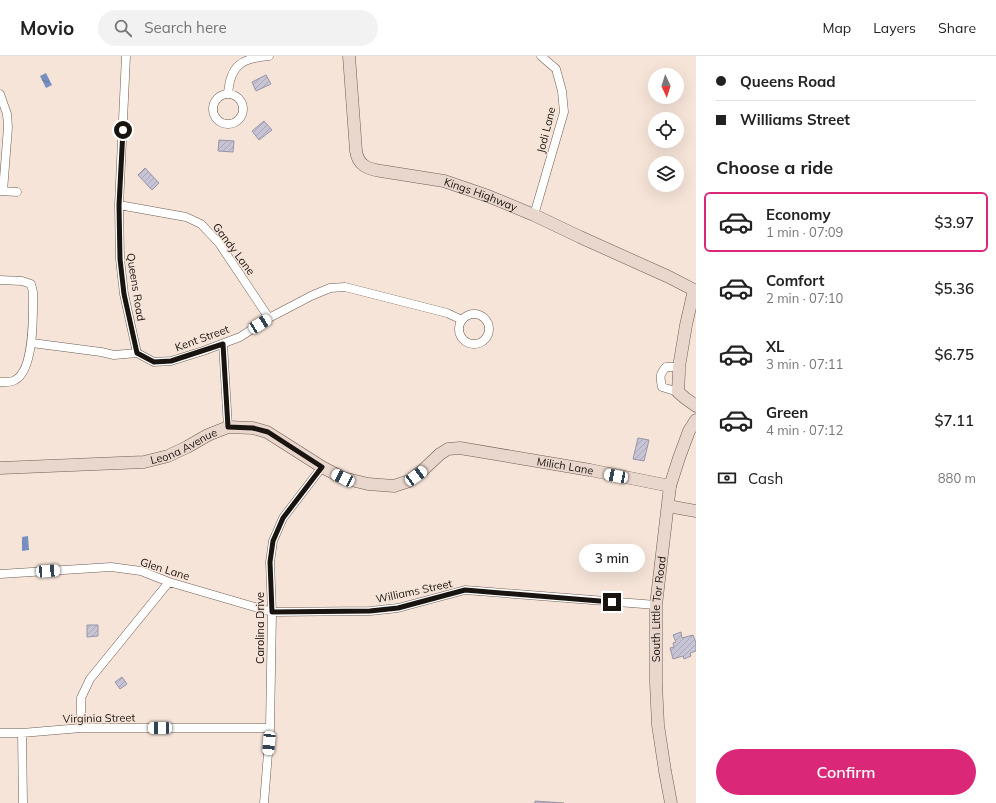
<!DOCTYPE html>
<html lang="en">
<head>
<meta charset="utf-8">
<style>
  :root { --surface:#fff; --page:#f2f2f2; --text:#222; --muted:#767676; --line:#e0e0e0; --accent:#db2777 }
  body { margin:0; font-family:Mulish,sans-serif; background:var(--page); color:var(--text); height:100vh; display:flex; flex-direction:column; font-size:15px; white-space:nowrap }
  * { box-sizing:border-box; margin:0 }
  p { font-size:13px; color:var(--muted) }
  .icon { flex:none; width:22px; height:22px; fill:none; stroke:currentColor; stroke-width:2; stroke-linecap:round; stroke-linejoin:round }
  .map { position:relative; flex:1; overflow:hidden }
  .side { display:flex; flex-direction:column; background:var(--surface); width:300px }
  .side>* { flex:none }
  .guide { display:grid; align-content:center; height:88px; padding:0 20px; background:var(--surface) }
  .needle { width:26px; rotate:176deg }
  .tools { position:absolute; left:648px; top:12px; display:grid; gap:8px }
  .tools a { display:grid; place-items:center; width:36px; height:36px; border-radius:50%; background:var(--surface); box-shadow:0 4px 16px #0002; font-size:20px }
  .end { position:absolute; width:18px; height:18px; margin:-9px; border:5px solid #1a1410; background:#fff; box-shadow:0 0 0 2px #fff }
  .from { border-radius:50% }
  .bubble { position:absolute; height:28px; border-radius:14px; background:var(--surface); box-shadow:0 4px 16px #0002; font-size:13px; font-weight:600; line-height:28px; text-align:center }
  .car { position:absolute; width:12px; height:24px; margin:-12px -6px; border-radius:5px; box-shadow:0 0 3px 1px #0007; background:linear-gradient(#fff 24%,#345 0 40%,#fff 0 76%,#345 0 86%,#fff 0) }
  .guide b { display:flex; align-items:center; gap:14px; height:38px; font-size:15px }
  .guide b+b { border-top:1px solid var(--line) }
  .guide i { width:10px; height:10px; background:var(--text) }
  ul { padding:0; list-style:none }
  li { display:flex; align-items:center; gap:12px; height:60px; margin:0 8px 6px; padding:0 12px; border:2px solid transparent; border-radius:6px }
  li div { flex:1 }
  li b { display:block; font-size:15px }
  li em { font-style:normal; font-weight:600 }
  li.on { border-color:var(--accent) }
  li>.icon { width:36px; height:36px; stroke-width:1.5 }
  h2 { padding:0 20px; font-size:18px; line-height:48px }
  .pay { display:flex; align-items:center; gap:10px; height:44px; padding:0 20px; font-size:15px }
  .pay p { margin-inline-start:auto }
  .cta { display:flex; gap:8px; margin-top:auto; padding:8px 20px }
  .cta a { flex:1; height:46px; border-radius:24px; background:var(--accent); color:#fff; font-size:16px; font-weight:600; line-height:46px; text-align:center }
  header { display:flex; align-items:center; gap:24px; box-sizing:border-box; height:56px; padding:0 20px; background:var(--surface); border-bottom:1px solid var(--line) }
  header strong { font-size:19px }
  nav { display:flex; gap:22px; margin-inline-start:auto; font-size:14px }
  .search { width:280px; height:36px; background:var(--page); display:flex; align-items:center; gap:10px; box-sizing:border-box; padding:0 14px; border-radius:22px; color:var(--muted); font-size:15px }
  main { display:flex; flex:1; min-height:0 }
  .map>svg:first-child { display:block }
  .water { fill:url(#water-ripples) }
  .building { fill:url(#building-hatch); stroke:#9995a6 }
  .lines { fill:none; stroke-linecap:round; stroke-linejoin:round }
  .street-casing { stroke:#6d5e54; stroke-width:9 }
  .secondary-casing { stroke:#6d5e54; stroke-width:13 }
  .street { stroke:#fff; stroke-width:8 }
  .secondary { stroke:#e9d6cc; stroke-width:12 }
  .route { stroke:#1a1410; stroke-width:5 }
  .labels { text-anchor:middle; dominant-baseline:central; stroke-width:3; stroke-linejoin:round; paint-order:stroke }
  .street-label { font-size:11px; fill:#1a1410; stroke:#f6e4d8 }
</style>
</head>
<body>
<header>
<strong>Movio</strong>
<div class="search"><svg class="icon" aria-label="search" viewBox="0 0 24 24"><circle cx="10" cy="10" r="6"/><path d="M15 15l6 6"/></svg>Search here</div>
<nav><a>Map</a><a>Layers</a><a>Share</a></nav>
</header>
<main>
<div class="map">
<svg width="696" height="747" viewBox="0 0 696 747">
  <defs>
    <pattern id="water-ripples" width="26" height="14" patternUnits="userSpaceOnUse"><rect width="26" height="14" fill="#7790c1"/><path d="M2 4q2-2 4 0t4 0M15 11q2-2 4 0t4 0" fill="none" stroke="#61749b"/></pattern>
    <pattern id="building-hatch" width="6" height="6" patternUnits="userSpaceOnUse"><rect width="6" height="6" fill="#c7c4d6"/><path d="M-1 1l2-2M0 6l6-6M5 7l2-2" fill="none" stroke="#aaa8b7"/></pattern>
  </defs>
  <rect width="100%" height="100%" fill="#f6e4d8"/>
  <!-- water -->
  <path class="water" d="M46 17 52 29 46 32 40 20Z
    M28 480 29 494 22 495V481Z"/>
  <!-- building -->
  <path class="building" d="M266 19 271 28 256 35 252 26Z
    M264 65 272 74 259 84 252 75Z
    M219 84 234 85 233 96 218 95Z
    M145 112 159 127 152 134 138 119Z
    M638 382 649 384 644 405 633 403Z
    M87 569H98V580L87 581Z
    M681 576 682 582 693 579 696 587V595L690 597 691 600 684 603 683 600 673 603 670 592 674 591 673 587 676 586 673 579Z
    M122 621 127 628 120 633 115 626Z
    M535 745 564 747H535Z"/>
  <g class="lines">
    <defs>
      <path id="street" d="M126 0 119 149 120 203 124 238 137 297
        M0 38 7 58 8 71 3 135
        M228 38C230 9 242 2 269 0
        M213 53a15 15 0 1 1 30 0a15 15 0 1 1-30 0Z
        M0 135 17 136
        M119 149 186 161 201 168 219 187 269 262
        M534 159 564 56 562 35 556 13 541 0
        M0 224 22 225 31 228 33 236C33 255 35 314 15 324 11 327 5 326 0 326
        M459 273a15 15 0 1 1 30 0a15 15 0 1 1-30 0Z
        M32 287 101 296 114 299 137 297 154 306 171 305 203 295 240 281 269 262 311 240 330 232 345 231 447 257 462 264
        M223 288 228 371
        M678 336 662 331C660 321 659 319 666 311H679
        M0 518 111 511 141 515 169 526 272 556 370 555 398 552 465 534 656 549
        M81 672V642L90 623 169 526
        M0 677H22L81 672H270
        M22 677 23 747
        M264 747 270 672 272 556 270 506 273 485 283 462 322 411"/>
      <g id="secondary">
        <path id="s1" d="M349 0 356 95C358 109 367 113 381 115L444 125 488 140 534 159 580 181 669 221 694 234 686 269 679 311V317L678 336 685 342 696 350"/>
        <path id="s2" d="M0 412 144 406 168 400 187 391 208 379 228 371 253 372 267 376 322 411 343 422 368 428 394 430 409 425 423 414 440 398 448 393 460 392 590 414 670 430"/>
        <path d="M668 450 696 455"/>
        <path id="s3" d="M671 747 665 715 658 669 656 627V549L670 430 679 402 689 375 696 364"/>
      </g>
    </defs>
    <!-- street casing -->
    <use href="#street" class="street-casing"/>
    <!-- secondary casing -->
    <use href="#secondary" class="secondary-casing"/>
    <!-- street -->
    <use href="#street" class="street"/>
    <!-- secondary -->
    <use href="#secondary" class="secondary"/>
  </g>
  <g class="lines">
    <!-- route -->
    <path class="route" d="M123 74 119 149 120 203 124 238 137 297 154 306 171 305 223 288 228 371 253 372 268 376 322 411 283 462 273 485 270 506 272 556 370 555 398 552 465 534 612 546"/>
  </g>
  <g class="labels">
    <!-- street labels -->
    <g class="street-label">
      <text transform="translate(546 74) rotate(-76)">Jodi Lane</text>
      <text stroke="none"><textPath href="#s1" startOffset="233">Kings Highway</textPath></text>
      <text transform="translate(234 193) rotate(53)">Gandy Lane</text>
      <text transform="translate(136 231) rotate(81)">Queens Road</text>
      <text transform="translate(202 282) rotate(-20)">Kent Street</text>
      <text stroke="none"><textPath href="#s2" startOffset="187">Leona Avenue</textPath></text>
      <text stroke="none"><textPath href="#s2" startOffset="601">Milich Lane</textPath></text>
      <text transform="translate(165 513) rotate(17)">Glen Lane</text>
      <text transform="translate(414 535) rotate(-12)">Williams Street</text>
      <text stroke="none"><textPath href="#s3" startOffset="195">South Little Tor Road</textPath></text>
      <text transform="translate(260 572) rotate(-90)">Carolina Drive</text>
      <text transform="translate(99 662) rotate(-1)">Virginia Street</text>
    </g>
  </g>
</svg>
<div class="tools">
<a><svg class="needle" viewBox="-14 -14 28 28"><path d="M0-13l5 13h-10z" fill="#e53935"/><path d="M0 13l5-13h-10z" fill="#767676"/></svg></a>
<a><svg class="icon" aria-label="locate" viewBox="0 0 24 24"><circle cx="12" cy="12" r="6"/><path d="M12 2v4M12 18v4M2 12h4M18 12h4"/></svg></a>
<a><svg class="icon" aria-label="layers" viewBox="0 0 24 24"><path d="M12 4l9 5-9 5-9-5zM3 14l9 5 9-5"/></svg></a>
</div>
<i class="end from" style="left:123px;top:74px"></i>
<i class="end" style="left:612px;top:546px"></i>
<div class="bubble" style="left:579px;top:488px;width:66px">3 min</div>
<i class="car" style="left:260px;top:268px;rotate:58deg"></i>
<i class="car" style="left:416px;top:420px;rotate:54deg"></i>
<i class="car" style="left:616px;top:420px;rotate:281deg"></i>
<i class="car" style="left:343px;top:422px;rotate:296deg"></i>
<i class="car" style="left:48px;top:515px;rotate:86deg"></i>
<i class="car" style="left:160px;top:672px;rotate:270deg"></i>
<i class="car" style="left:269px;top:687px;rotate:185deg"></i>
</div>
<section class="side">
<div class="guide">
<b><i class="from"></i>Queens Road</b>
<b><i></i>Williams Street</b>
</div>
<h2>Choose a ride</h2>
<ul>
<li class="on"><svg class="icon" aria-label="car" viewBox="0 0 24 24"><path d="M5 17H2v-5l4-1 3-4h7l3 4 3 1v5h-3M9 17h6M6 11h13"/><circle cx="7" cy="17" r="2"/><circle cx="17" cy="17" r="2"/></svg><div><b>Economy</b><p>1 min · 07:09</p></div><em>$3.97</em></li>
<li><svg class="icon" aria-label="car" viewBox="0 0 24 24"><path d="M5 17H2v-5l4-1 3-4h7l3 4 3 1v5h-3M9 17h6M6 11h13"/><circle cx="7" cy="17" r="2"/><circle cx="17" cy="17" r="2"/></svg><div><b>Comfort</b><p>2 min · 07:10</p></div><em>$5.36</em></li>
<li><svg class="icon" aria-label="car" viewBox="0 0 24 24"><path d="M5 17H2v-5l4-1 3-4h7l3 4 3 1v5h-3M9 17h6M6 11h13"/><circle cx="7" cy="17" r="2"/><circle cx="17" cy="17" r="2"/></svg><div><b>XL</b><p>3 min · 07:11</p></div><em>$6.75</em></li>
<li><svg class="icon" aria-label="car" viewBox="0 0 24 24"><path d="M5 17H2v-5l4-1 3-4h7l3 4 3 1v5h-3M9 17h6M6 11h13"/><circle cx="7" cy="17" r="2"/><circle cx="17" cy="17" r="2"/></svg><div><b>Green</b><p>4 min · 07:12</p></div><em>$7.11</em></li>
</ul>
<div class="pay"><svg class="icon" aria-label="cash" viewBox="0 0 24 24"><path d="M3 7h18v10H3z"/><circle cx="12" cy="12" r="2"/></svg>Cash<p>880 m</p></div>
<div class="cta"><a>Confirm</a></div>
</section>
</main>
</body>
</html>
